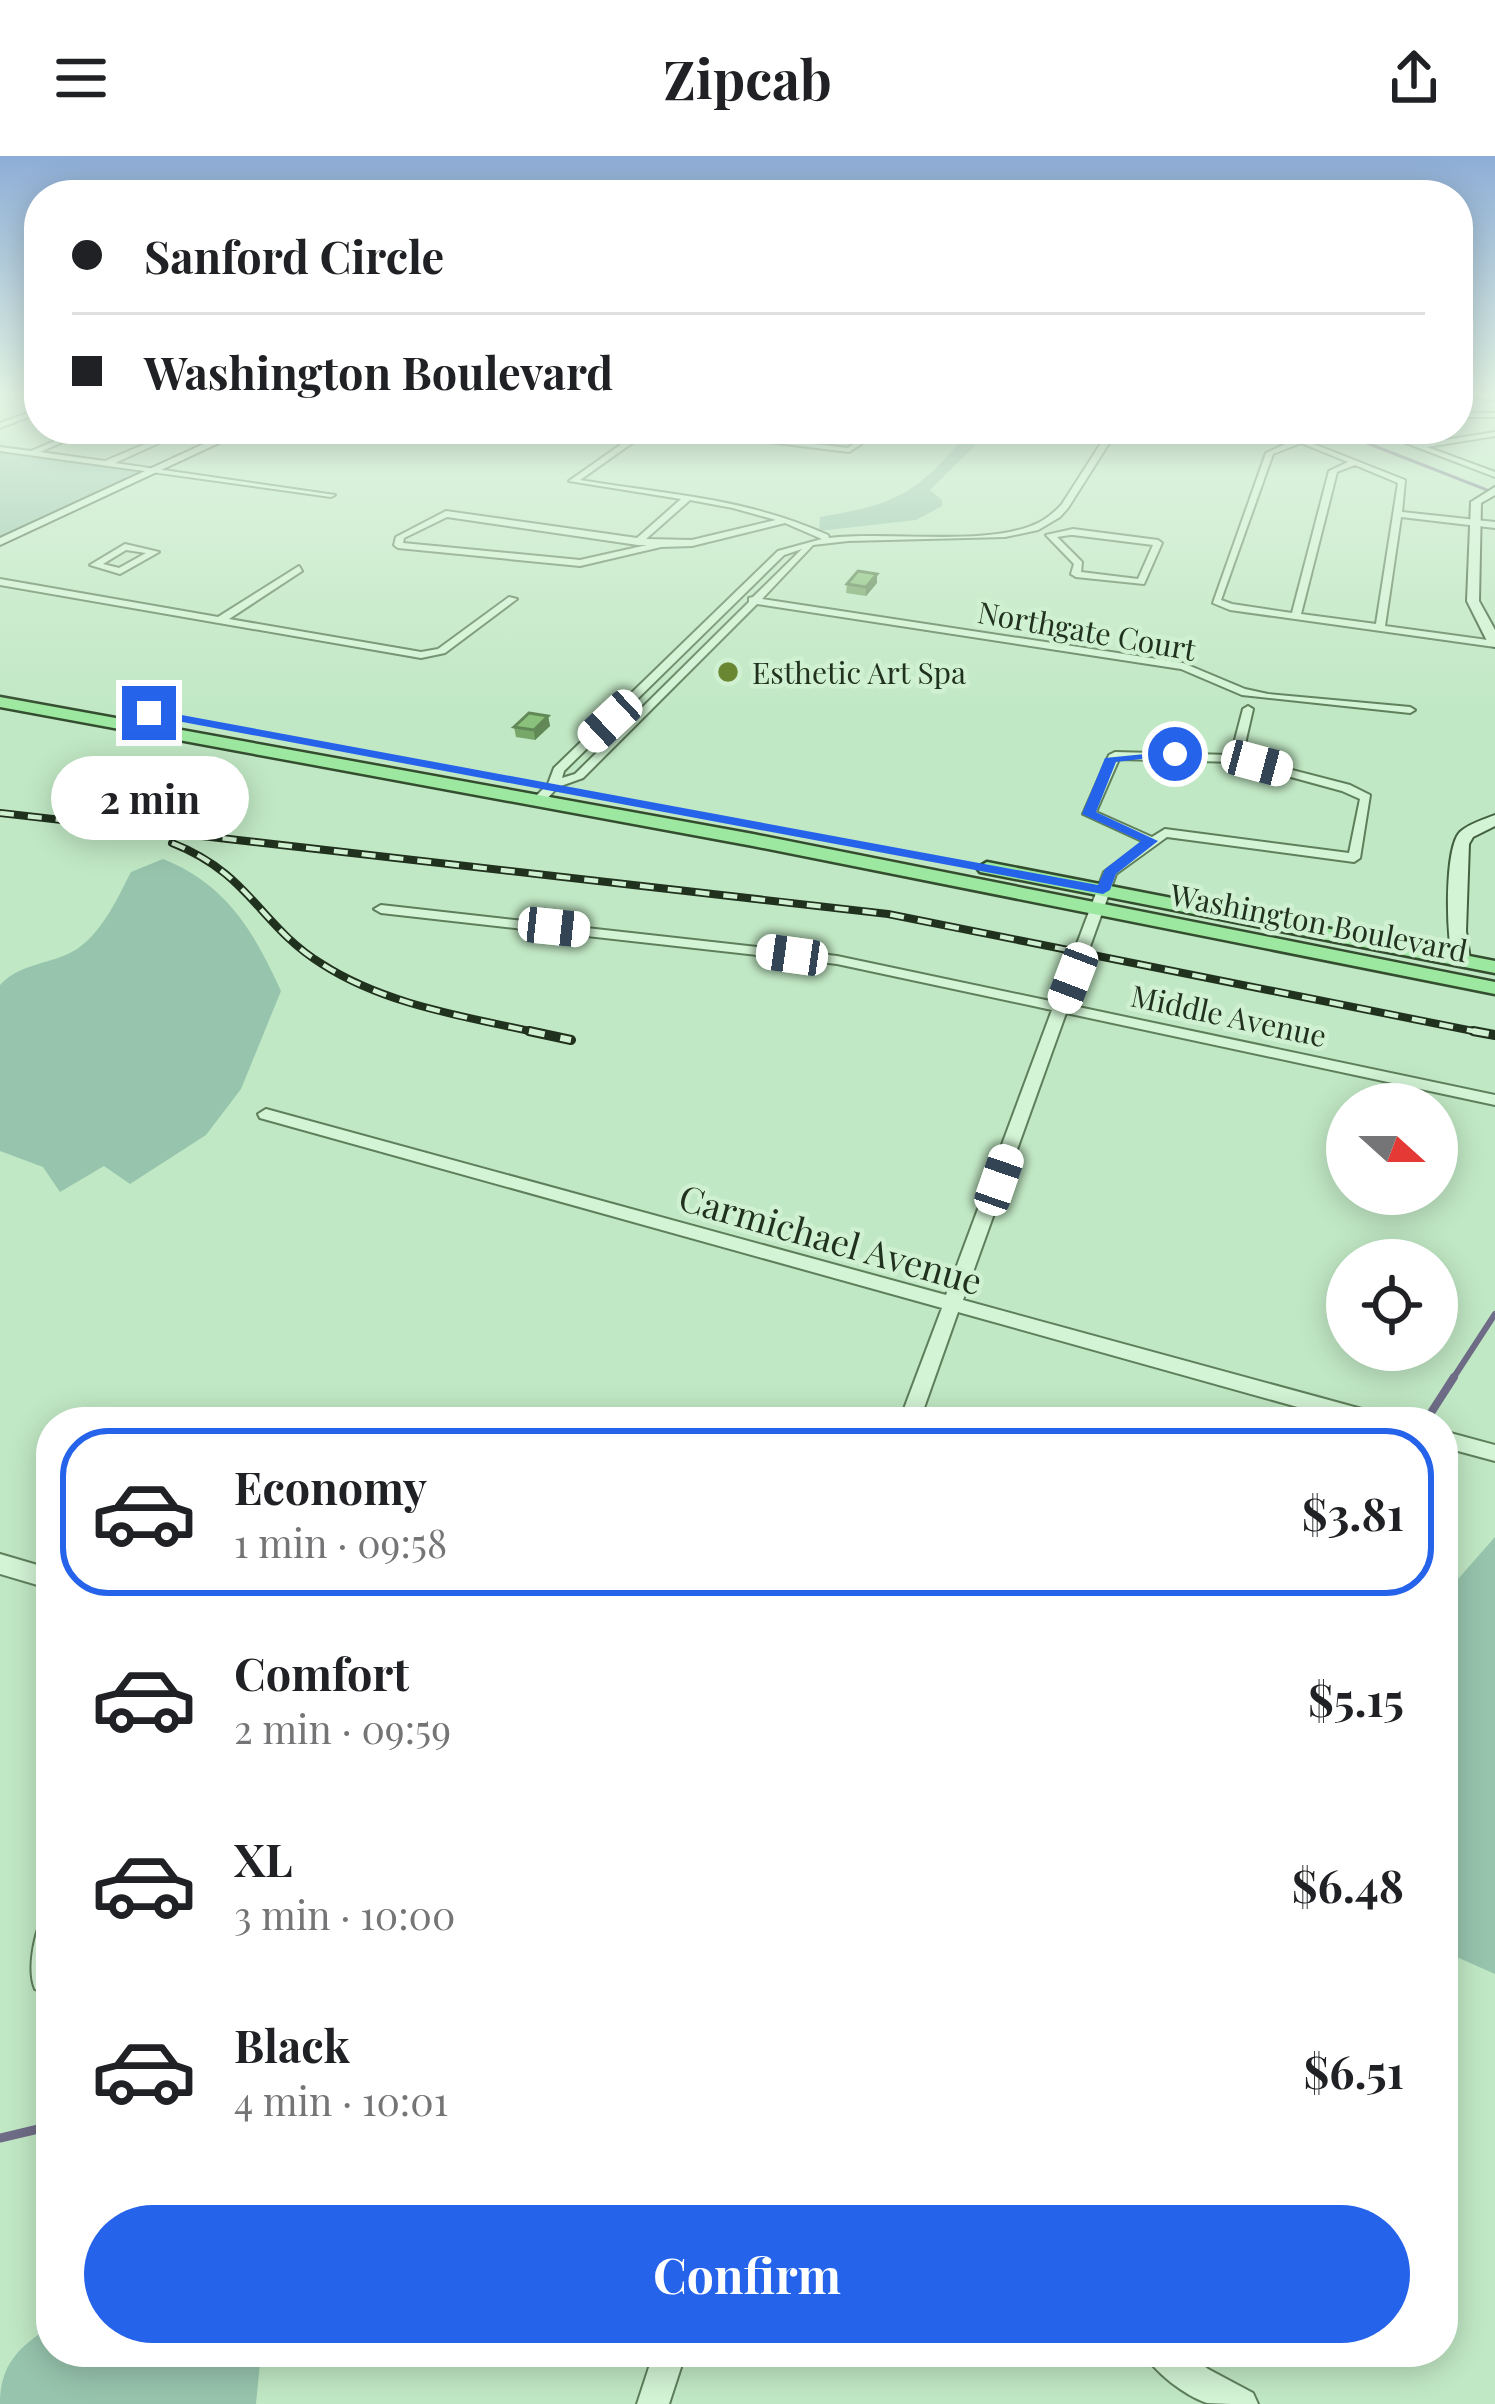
<!DOCTYPE html>
<html lang="en">
<head>
<meta charset="utf-8">
<style>
  :root { --surface:#fff; --page:#f6f6f6; --text:#202124; --muted:#757577; --line:#e0e0e0; --accent:#2563eb }
  body { margin:0; font-family:"Playfair Display",serif; background:var(--page); color:var(--text); height:100vh; display:flex; flex-direction:column; font-size:45px; white-space:nowrap }
  * { box-sizing:border-box; margin:0 }
  p { font-size:39px; color:var(--muted) }
  .icon { flex:none; width:66px; height:66px; fill:none; stroke:currentColor; stroke-width:2; stroke-linecap:round; stroke-linejoin:round }
  .map { position:relative; flex:1; overflow:hidden }
  .sheet { position:absolute; left:36px; top:1251px; width:1422px; height:960px; display:flex; flex-direction:column; background:var(--surface); border-radius:48px; box-shadow:0 6px 30px #0003 }
  .sheet>* { flex:none }
  .hud { position:absolute; left:24px; top:24px; width:1449px; height:264px; border-radius:48px; box-shadow:0 6px 30px #0003; display:grid; align-content:center; height:264px; padding:0 48px; background:var(--surface) }
  .needle { width:78px; rotate:111deg }
  .tools { position:absolute; left:1326px; top:927px; display:grid; gap:24px }
  .tools a { display:grid; place-items:center; width:132px; height:132px; border-radius:50%; background:var(--surface); box-shadow:0 6px 30px #0003; font-size:60px }
  .end { position:absolute; width:54px; height:54px; margin:-27px; border:15px solid #2563eb; background:#fff; box-shadow:0 0 0 6px #fff }
  .from { border-radius:50% }
  .bubble { position:absolute; height:84px; border-radius:42px; background:var(--surface); box-shadow:0 6px 30px #0003; font-size:39px; font-weight:700; line-height:84px; text-align:center }
  .car { position:absolute; width:36px; height:72px; margin:-36px -18px; border-radius:15px; box-shadow:0 0 9px 3px #0007; background:linear-gradient(#fff 24%,#345 0 40%,#fff 0 76%,#345 0 86%,#fff 0) }
  .hud b { display:flex; align-items:center; gap:42px; height:114px; font-size:45px }
  .hud b+b { border-top:3px solid var(--line) }
  .hud i { width:30px; height:30px; background:var(--text) }
  ul { padding:21px 0 0; list-style:none }
  li { display:flex; align-items:center; gap:36px; height:168px; margin:0 24px 18px; padding:0 24px; border:6px solid transparent; border-radius:48px }
  li div { flex:1 }
  li b { display:block; font-size:45px }
  li em { font-style:normal; font-weight:700 }
  li.on { border-color:var(--accent) }
  li>.icon { width:108px; height:108px; stroke-width:1.5 }
  .action { display:flex; gap:24px; margin-top:auto; padding:24px 48px }
  .action a { flex:1; height:138px; border-radius:72px; background:var(--accent); color:#fff; font-size:48px; font-weight:700; line-height:138px; text-align:center }
  header { display:flex; justify-content:space-between; align-items:center; height:156px; padding:0 48px; background:var(--surface); font-size:54px; font-weight:700 }
  .map>svg:first-child { display:block }
  .green { fill:#97c4ad }
  .lines { fill:none; stroke-linecap:round; stroke-linejoin:round }
  .stream-far3 { stroke:#6f6c87; stroke-width:3 }
  .stream-far2 { stroke:#6f6c87; stroke-width:6 }
  .stream-far1 { stroke:#6f6c87; stroke-width:8 }
  .stream { stroke:#6f6c87; stroke-width:9 }
  .street-casing { stroke:#5f7f5b; stroke-width:4 }
  .secondary-casing { stroke:#43613e; stroke-width:4 }
  .primary-casing { stroke:#344d2f; stroke-width:5 }
  .street { fill:#d3f4d5; fill-rule:evenodd }
  .secondary { fill:#d3f4d5; fill-rule:evenodd }
  .primary { fill:#9de8a0; fill-rule:evenodd }
  .rail-far1-casing { stroke:#20311d; stroke-width:8 }
  .rail-casing { stroke:#20311d; stroke-width:10 }
  .rail-far1 { stroke:#d0f0d2; stroke-width:4.5; stroke-dasharray:14; stroke-linecap:butt }
  .rail { stroke:#d0f0d2; stroke-width:6; stroke-dasharray:16; stroke-linecap:butt }
  .wall { fill:#78a76a }
  .shaded-wall { fill:#618856 }
  .building { fill:#8bc27b; stroke:#618856; stroke-width:3 }
  .route { fill:#2563eb }
  .poi-dot { fill:#698732; stroke:#d0f0d2; stroke-width:4.5 }
  .labels { text-anchor:middle; dominant-baseline:central; stroke-width:9; stroke-linejoin:round; paint-order:stroke }
  .far-street-label { font-size:30px; fill:#20311d; stroke:#d0f0d2 }
  .far-poi-label { font-size:30px; fill:#20311d; stroke:#d0f0d2; text-anchor:start }
  .street-label { font-size:36px; fill:#20311d; stroke:#d0f0d2 }
</style>
</head>
<body>
<header><svg class="icon" aria-label="menu" viewBox="0 0 24 24"><path d="M4 6h16M4 12h16M4 18h16"/></svg>Zipcab<svg class="icon" aria-label="share" viewBox="0 0 24 24"><path d="M12 15V3M7 8l5-5 5 5M5 13v7h14v-7"/></svg></header>
<div class="map">
<svg width="1495" height="2248" viewBox="0 0 1495 2248">
  <rect width="100%" height="100%" fill="#c1e8c4"/>
  <!-- green -->
  <path class="green" d="M954 277 983 282 930 334 942 344V350L916 364 819 375 820 361C889 349 912 342 958 288L948 285Z
    M0 295 19 297 146 315 0 381Z
    M163 703C227 729 253 774 281 835L241 933 206 979 130 1028 104 1010 60 1036 43 1011 0 995V829C21 806 52 809 77 793 103 775 117 743 131 716Z
    M1495 1381V1818L1443 1795V1440Z
    M51 2170V2196H261L256 2248H0C0 2208 19 2191 51 2170Z"/>
  <g class="lines">
    <!-- stream-far3 -->
    <path class="stream-far3" d="M1331 273 1495 337"/>
    <!-- stream-far2 -->
    <path class="stream-far2" d="M1452 1224 1495 1158"/>
    <!-- stream-far1 -->
    <path class="stream-far1" d="M1425 1266 1454 1221"/>
    <!-- stream -->
    <path class="stream" d="M0 1982 51 1970"/>
    <defs>
      <path id="street" d="M1473 241H1495V244Z
        M39 253V257L0 272V267Z
        M1458 257H1495V261H1458Z
        M83 273H93L40 296 105 305 180 273H190L115 307 335 339 331 341 0 295V291L31 295Z
        M643 273H652L580 324C670 339 746 342 828 379L829 382C888 375 979 390 1031 370 1043 366 1054 357 1062 348L1110 273H1118L1068 352 1060 361 1038 374 1005 381 848 385 813 389 762 443 1183 507 1245 533 1268 538 1410 551 1415 554 1410 557 1242 539 1181 513 757 448 583 622 558 631 542 648H534V642L548 628 554 612 778 395 822 383 785 367 692 390 661 391 580 410 398 392 394 389 396 381 446 355 637 382 681 343 569 325ZM690 344 733 352 776 364 692 384 646 383ZM447 361 638 389H647L580 404 403 387 404 382ZM802 393 753 441 749 442V446L575 618 562 622 564 615 784 399Z
        M664 273H687L848 292 875 273H884L849 296Z
        M1369 273H1380L1420 288 1495 276V280L1427 291 1495 316V321Z
        M1278 274 1405 324 1402 356 1495 366V372L1401 361 1385 470 1495 485V491L1230 454 1213 447 1266 297 1294 284 1278 278ZM1301 287 1348 306 1329 315 1292 457 1232 448 1221 444 1273 298ZM1355 309 1398 327 1376 468 1301 458 1337 316Z
        M1073 373 1158 384 1162 387 1144 428 1076 421 1071 418 1074 408 1046 379ZM1070 379H1073L1153 389 1138 423 1081 416 1082 406 1057 381Z
        M125 388 159 396 120 418 90 409ZM126 394 146 397 119 412 103 408Z
        M299 410 302 415 229 463 421 496 438 493 509 441 517 443 445 497 421 502 0 429V423L218 461Z
        M1248 550 1253 553 1242 601 1350 629 1370 639 1360 702 1354 706 1167 681 1116 718 1069 849 1495 939V949L1066 857 963 1144 1380 1258 1387 1260 1390 1266H1351L958 1156 919 1266H899L942 1152 260 962 258 958 266 953 946 1139 1052 854 837 808 381 757 374 753 381 749 837 800 1055 846 1104 716 1144 686 1083 658 1109 599 1115 596 1231 599 1243 553ZM1119 603 1236 606 1342 635 1360 643 1349 697 1165 673 1152 681 1096 656Z
        M1443 1275 1495 1289V1305L1443 1291Z
        M0 1398 51 1413V1433L0 1418Z
        M51 1758V1835L44 1837 35 1833C27 1814 34 1781 42 1762Z
        M654 2196H686L669 2248H637Z
        M1144 2196H1186L1208 2213 1253 2237 1258 2248C1242 2248 1221 2248 1207 2247 1186 2240 1153 2216 1144 2196Z"/>
      <path id="secondary" d="M236 273H249L0 389V382Z
        M1495 331V339L1481 347 1479 445 1495 474V491L1488 487 1467 445 1471 346Z
        M1495 659V670L1473 681 1469 688 1466 775 1470 804 1461 810 1454 808C1446 787 1444 692 1460 676 1468 668 1485 663 1495 659Z"/>
      <path id="primary" d="M0 541 753 678 1495 826V838L753 690 0 551Z
        M987 706 1495 805V817L980 716 977 712Z"/>
    </defs>
    <!-- street casing -->
    <use href="#street" class="street-casing"/>
    <!-- secondary casing -->
    <use href="#secondary" class="secondary-casing"/>
    <!-- primary casing -->
    <use href="#primary" class="primary-casing"/>
    <!-- street -->
    <use href="#street" class="street"/>
    <!-- secondary -->
    <use href="#secondary" class="secondary"/>
    <!-- primary -->
    <use href="#primary" class="primary"/>
    <defs>
      <path id="rail-far1" d="M0 657 888 758 1488 878
        M172 687C251 718 259 769 322 808 387 850 469 861 543 878"/>
      <path id="rail" d="M529 875 571 884
        M1473 875 1495 879"/>
    </defs>
    <!-- rail-far1 casing -->
    <use href="#rail-far1" class="rail-far1-casing"/>
    <!-- rail casing -->
    <use href="#rail" class="rail-casing"/>
    <!-- rail-far1 -->
    <use href="#rail-far1" class="rail-far1"/>
    <!-- rail -->
    <use href="#rail" class="rail"/>
  </g>
  <!-- wall -->
  <path class="wall" d="M877 418V427L866 440 846 437 847 428Z
    M548 560 550 570 535 584 516 581 514 571Z"/>
  <!-- shaded-wall -->
  <path class="shaded-wall" d="M877 418V427L866 440V431Z
    M548 560 550 570 535 584 534 574Z"/>
  <!-- building -->
  <path class="building" d="M858 415 877 418 866 431 847 428Z
    M529 557 548 560 534 574 514 571Z"/>
  <!-- sky -->
  <linearGradient id="sky" x2="0" y2="1"><stop stop-color="#8dadd6"/><stop offset="0.43" stop-color="#e3f5e4"/><stop offset="1" stop-color="#e3f5e4" stop-opacity="0"/></linearGradient>
  <rect width="1495" height="555" fill="url(#sky)"/>
  <!-- route -->
  <path class="route" d="M149 553 1098 729 1105 713 1141 685 1082 658 1105 602 1175 595 1182 598 1116 606 1096 656 1158 685 1116 718 1110 734 1103 738 145 559Z"/>
  <!-- markers -->
  <circle class="poi-dot" cx="728" cy="516" r="12"/>
  <g class="labels">
    <!-- far-street labels -->
    <g class="far-street-label">
      <text transform="translate(1087 474) rotate(10)">Northgate Court</text>
      <text transform="translate(1319 766) rotate(11)">Washington Boulevard</text>
      <text transform="translate(1229 859) rotate(12)">Middle Avenue</text>
    </g>
    <!-- far-poi labels -->
    <g class="far-poi-label">
      <text x="752" y="516">Esthetic Art Spa</text>
    </g>
    <!-- street labels -->
    <g class="street-label">
      <text transform="translate(831 1082) rotate(16)">Carmichael Avenue</text>
    </g>
  </g>
</svg>
<div class="tools">
<a><svg class="needle" viewBox="-14 -14 28 28"><path d="M0-13l5 13h-10z" fill="#e53935"/><path d="M0 13l5-13h-10z" fill="#757577"/></svg></a>
<a><svg class="icon" aria-label="locate" viewBox="0 0 24 24"><circle cx="12" cy="12" r="6"/><path d="M12 2v4M12 18v4M2 12h4M18 12h4"/></svg></a>
</div>
<i class="end from" style="left:1175px;top:598px"></i>
<i class="end" style="left:149px;top:557px"></i>
<div class="bubble" style="left:51px;top:600px;width:198px">2 min</div>
<i class="car" style="left:610px;top:565px;rotate:227deg"></i>
<i class="car" style="left:1257px;top:607px;rotate:105deg"></i>
<i class="car" style="left:554px;top:771px;rotate:96deg"></i>
<i class="car" style="left:792px;top:799px;rotate:278deg"></i>
<i class="car" style="left:1073px;top:822px;rotate:201deg"></i>
<i class="car" style="left:999px;top:1024px;rotate:19deg"></i>
<div class="hud">
<b><i class="from"></i>Sanford Circle</b>
<b><i></i>Washington Boulevard</b>
</div>
<section class="sheet">
<ul>
<li class="on"><svg class="icon" aria-label="car" viewBox="0 0 24 24"><path d="M5 17H2v-5l4-1 3-4h7l3 4 3 1v5h-3M9 17h6M6 11h13"/><circle cx="7" cy="17" r="2"/><circle cx="17" cy="17" r="2"/></svg><div><b>Economy</b><p>1 min · 09:58</p></div><em>$3.81</em></li>
<li><svg class="icon" aria-label="car" viewBox="0 0 24 24"><path d="M5 17H2v-5l4-1 3-4h7l3 4 3 1v5h-3M9 17h6M6 11h13"/><circle cx="7" cy="17" r="2"/><circle cx="17" cy="17" r="2"/></svg><div><b>Comfort</b><p>2 min · 09:59</p></div><em>$5.15</em></li>
<li><svg class="icon" aria-label="car" viewBox="0 0 24 24"><path d="M5 17H2v-5l4-1 3-4h7l3 4 3 1v5h-3M9 17h6M6 11h13"/><circle cx="7" cy="17" r="2"/><circle cx="17" cy="17" r="2"/></svg><div><b>XL</b><p>3 min · 10:00</p></div><em>$6.48</em></li>
<li><svg class="icon" aria-label="car" viewBox="0 0 24 24"><path d="M5 17H2v-5l4-1 3-4h7l3 4 3 1v5h-3M9 17h6M6 11h13"/><circle cx="7" cy="17" r="2"/><circle cx="17" cy="17" r="2"/></svg><div><b>Black</b><p>4 min · 10:01</p></div><em>$6.51</em></li>
</ul>
<div class="action"><a>Confirm</a></div>
</section>
</div>
</body>
</html>
